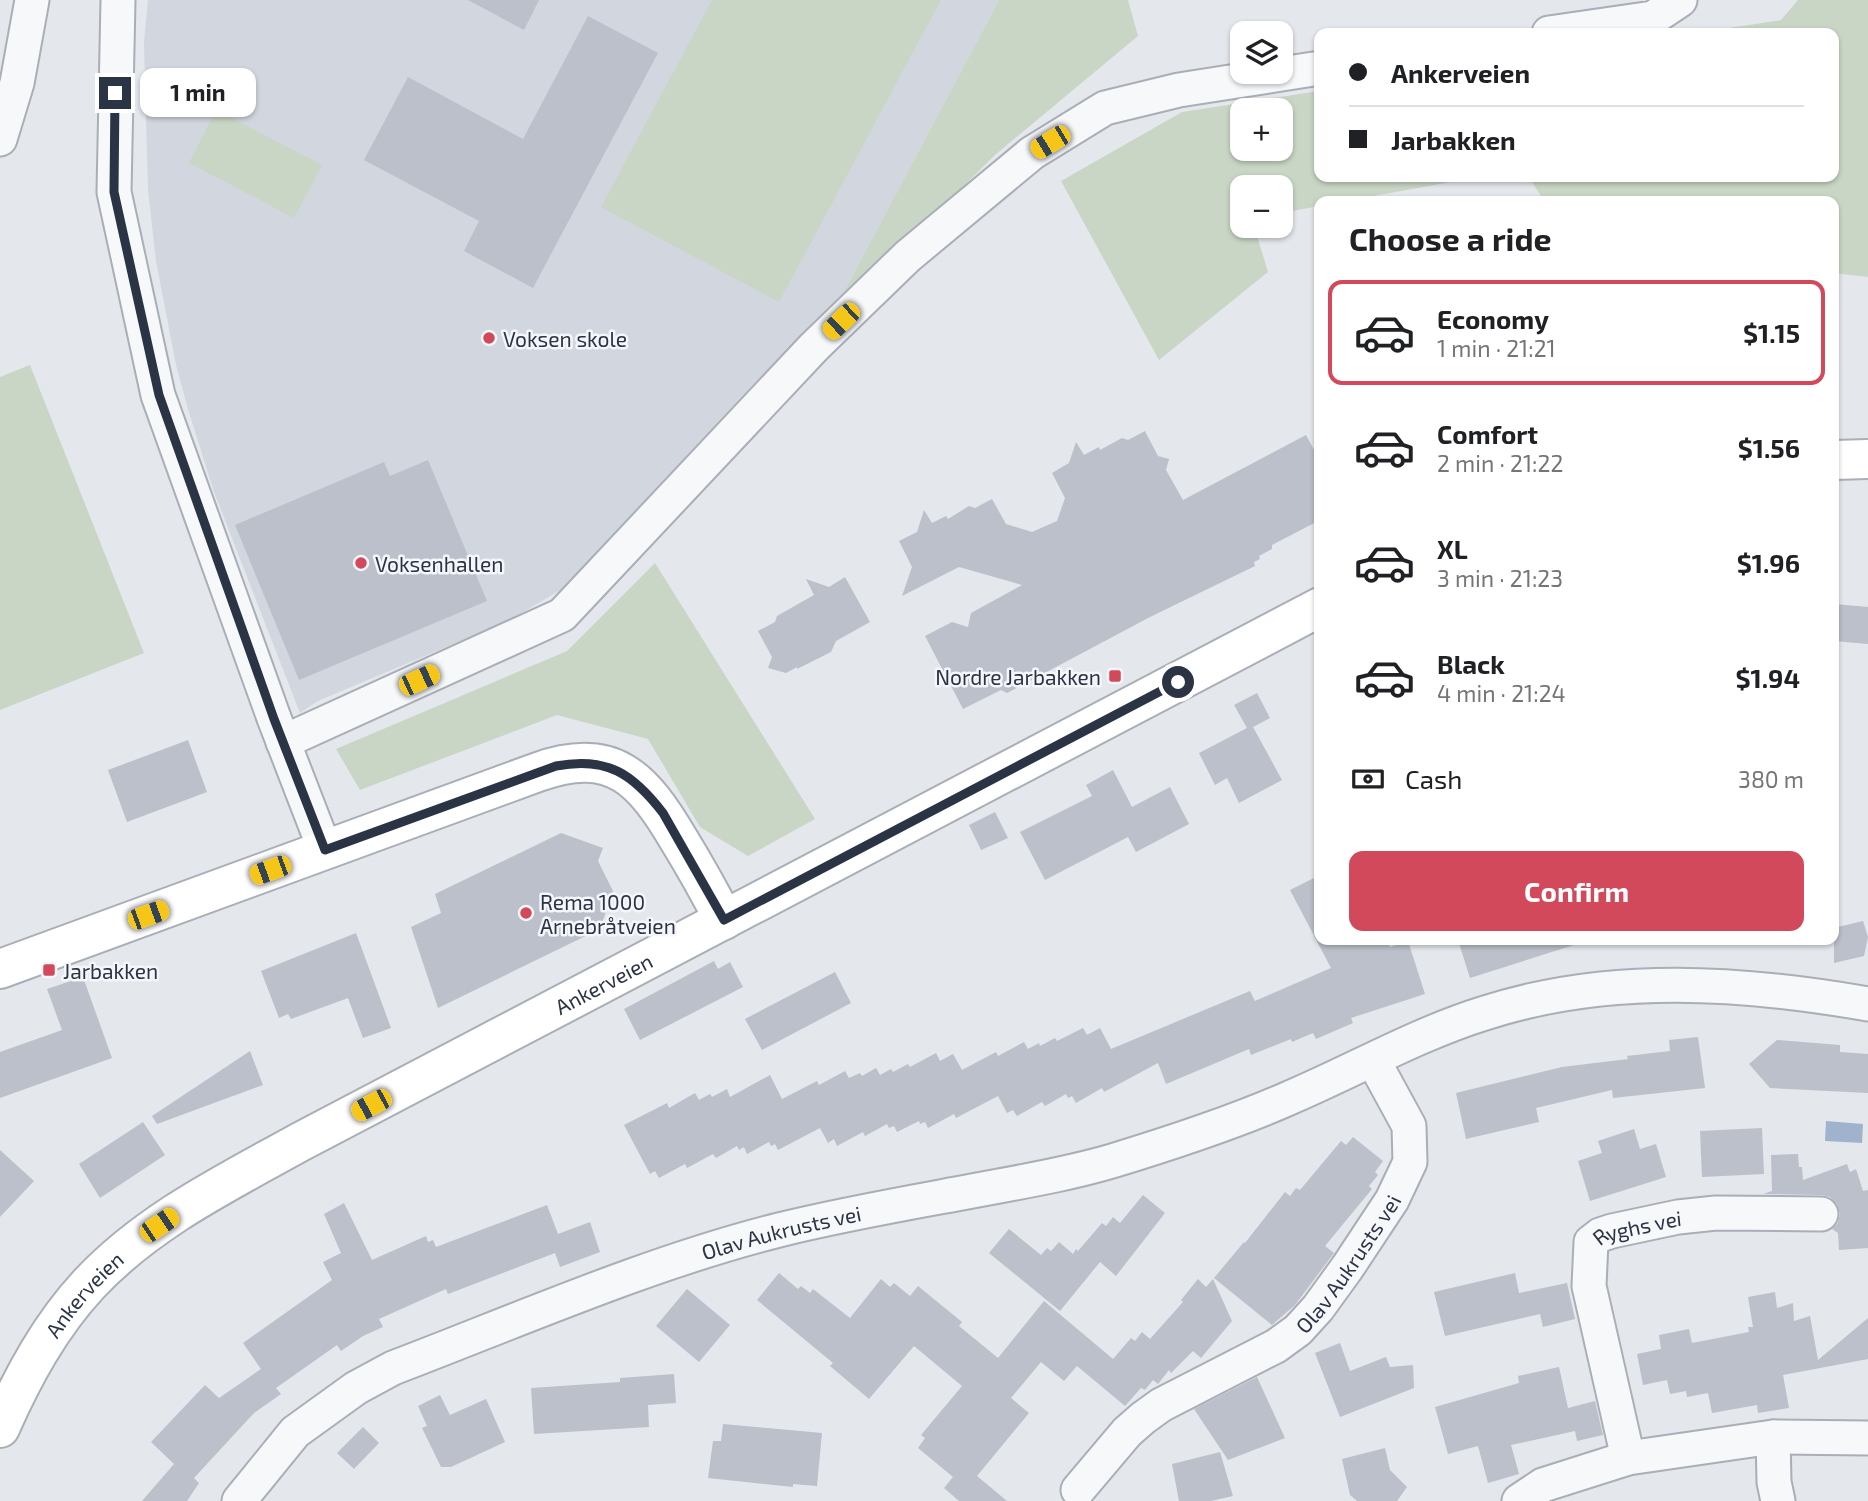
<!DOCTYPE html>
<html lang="en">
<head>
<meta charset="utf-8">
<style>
  :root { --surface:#fff; --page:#f6f6f6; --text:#202124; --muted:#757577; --line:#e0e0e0; --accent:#d1495b }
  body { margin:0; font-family:"Exo 2",sans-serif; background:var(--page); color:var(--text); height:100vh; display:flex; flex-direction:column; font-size:26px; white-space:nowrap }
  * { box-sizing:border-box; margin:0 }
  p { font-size:23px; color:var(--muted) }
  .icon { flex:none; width:38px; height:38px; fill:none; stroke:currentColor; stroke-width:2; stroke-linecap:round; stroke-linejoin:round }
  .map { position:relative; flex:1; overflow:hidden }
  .side { position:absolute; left:1314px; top:196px; width:525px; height:749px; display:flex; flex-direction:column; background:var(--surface); border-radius:14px; box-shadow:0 2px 5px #0004 }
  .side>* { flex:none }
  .top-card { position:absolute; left:1314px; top:28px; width:525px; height:154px; border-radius:14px; box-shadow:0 2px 5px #0004; display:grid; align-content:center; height:154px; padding:0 35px; background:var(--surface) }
  .controls { position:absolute; left:1230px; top:21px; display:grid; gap:14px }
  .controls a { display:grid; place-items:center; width:63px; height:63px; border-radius:14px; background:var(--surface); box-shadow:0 2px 5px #0004; font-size:35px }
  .end { position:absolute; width:32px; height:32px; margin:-16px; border:9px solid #2b3445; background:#fff; box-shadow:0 0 0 4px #fff }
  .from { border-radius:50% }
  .bubble { position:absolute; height:49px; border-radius:14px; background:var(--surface); box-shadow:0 2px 5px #0004; font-size:23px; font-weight:700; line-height:49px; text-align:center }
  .car { position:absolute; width:21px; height:42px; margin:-21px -10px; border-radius:9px; box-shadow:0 0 5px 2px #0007; background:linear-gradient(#f5c518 24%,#345 0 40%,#f5c518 0 76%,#345 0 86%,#f5c518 0) }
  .top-card b { display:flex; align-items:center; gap:24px; height:66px; font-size:26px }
  .top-card b+b { border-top:2px solid var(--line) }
  .top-card i { width:18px; height:18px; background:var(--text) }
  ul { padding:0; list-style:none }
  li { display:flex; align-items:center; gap:21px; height:105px; margin:0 14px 10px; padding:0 21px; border:4px solid transparent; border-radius:14px }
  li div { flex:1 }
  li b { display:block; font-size:26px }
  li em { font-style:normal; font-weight:700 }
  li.current { border-color:var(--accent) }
  li>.icon { width:63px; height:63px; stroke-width:1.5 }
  h2 { padding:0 35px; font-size:32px; line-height:84px }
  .pay { display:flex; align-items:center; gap:18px; height:77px; padding:0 35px; font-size:26px }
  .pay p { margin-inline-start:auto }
  .button { display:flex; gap:14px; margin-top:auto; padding:14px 35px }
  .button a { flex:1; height:80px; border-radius:14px; background:var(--accent); color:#fff; font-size:28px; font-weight:700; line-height:80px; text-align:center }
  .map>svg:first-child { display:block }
  .built { fill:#d2d6de }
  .green { fill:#c9d6c5; fill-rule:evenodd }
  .water { fill:#9fb4cc }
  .building { fill:#bbc0ca }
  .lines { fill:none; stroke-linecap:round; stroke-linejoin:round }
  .street-casing { stroke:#a9aeb7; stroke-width:37 }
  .secondary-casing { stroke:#a9aeb7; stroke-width:42 }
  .street { stroke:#f7f8fa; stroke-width:33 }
  .secondary { stroke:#fff; stroke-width:38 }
  .route { stroke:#2b3445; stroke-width:9 }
  .poi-dot { fill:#d1495b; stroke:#f4f6f9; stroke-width:2.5 }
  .labels { text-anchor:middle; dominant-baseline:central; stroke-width:5; stroke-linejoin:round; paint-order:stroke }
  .poi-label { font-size:21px; fill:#2b3445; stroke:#f4f6f9; text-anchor:start }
  .street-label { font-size:21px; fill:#2b3445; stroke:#f4f6f9 }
</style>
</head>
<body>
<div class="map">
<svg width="1868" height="1501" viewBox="0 0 1868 1501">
  <rect width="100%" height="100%" fill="#e4e7ec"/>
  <!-- built -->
  <path class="built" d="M148 0H999L830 318 574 582 510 620 318 701 300 713 214 492 188 409 176 365 156 261 148 190 144 42Z"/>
  <!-- green -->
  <path class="green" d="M712 0H941L779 302 601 207Z
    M999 0H1128L1138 36 995 155 830 318Z
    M1798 0H1868V277L1834 273V201H1544L1529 177H1834V33H1696L1781 20Z
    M1319 91 1320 177H1478L1346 201H1320L1319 206 1281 213V187H1242V226H1254L1268 272 1159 360 1061 181 1182 112ZM1242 110H1281V149H1242Z
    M216 110 322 165 294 218 189 163Z
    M30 365 144 653 0 710V377Z
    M655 563 815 819 748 856 700 827 648 739 557 715 360 790 336 749 567 651Z"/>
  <!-- water -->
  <path class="water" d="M1826 1121 1863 1124 1862 1143 1825 1141Z"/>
  <!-- building -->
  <path class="building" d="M468 0H539L524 30Z
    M588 16 658 53 533 288 464 251 479 221 364 160 408 77 523 139Z
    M1145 431 1158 456 1169 459 1166 470 1183 500 1306 435 1320 461V520L1272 545V549L1259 556 1260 559 1254 562 1255 566 1150 617 1007 693 1001 690 963 709 925 636 952 622 968 627 971 613 1022 585 959 567 902 596 912 567 899 541 917 532 924 510 932 523 946 516 948 519 969 506 975 508 992 499 1006 524 1032 532 1057 521 1065 498 1052 473 1069 463 1076 442 1084 455 1099 447 1100 450 1122 438 1128 440Z
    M428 460 487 601 299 680 235 525 384 462 390 476Z
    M845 577 870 622 836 641 831 652 797 669V667L786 673 768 668 772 657 758 631 775 622 777 616 814 595 806 579 829 587Z
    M1834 604 1868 607V644L1834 641Z
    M1257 693 1270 718 1253 727 1282 780 1239 803 1227 778 1215 785 1199 753 1247 728 1234 705Z
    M188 740 207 792 127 822 108 770Z
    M1113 770 1132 807 1170 787 1189 824 1136 852 1128 837 1045 880 1020 832 1092 796 1086 785Z
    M995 812 1008 838 981 850 969 825Z
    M561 833 603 848 598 861 613 891 600 929 438 1008 411 927 441 913 435 894Z
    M1320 875V940H1387L1390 947 1408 941 1425 994 1351 1018 1353 1023 1316 1039 1313 1033 1292 1042 1291 1039 1251 1055 1249 1049 1166 1084 1158 1063 1104 1092 1102 1088 1076 1103 1072 1096 1068 1098 1066 1094 1045 1106 1042 1102 1017 1116 1013 1110 1007 1113 998 1096 956 1118 954 1114 928 1128 925 1122 920 1124 919 1121 897 1132 894 1126 889 1128 887 1124 865 1136 863 1132 837 1146 834 1139 828 1143 820 1128 778 1150 775 1144 771 1146 769 1142 747 1154 744 1147 739 1150 737 1146 716 1158 713 1154 687 1168 685 1164 659 1178 655 1171 650 1174 624 1125 667 1103 669 1108 695 1093 699 1100 710 1094 712 1097 727 1089 730 1097 770 1075 782 1099 817 1081 819 1085 845 1071 849 1078 860 1073 862 1076 876 1068 880 1075 891 1069 893 1072 908 1064 910 1067 936 1053 940 1061 953 1054 962 1070 996 1052 998 1056 1024 1042 1028 1049 1039 1043 1040 1046 1055 1038 1057 1041 1083 1028 1087 1035 1100 1028 1111 1049 1250 991 1255 1001 1331 968 1290 890Z
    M1863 921 1868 937 1864 956 1834 963V938L1838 927Z
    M356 933 391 1028 363 1038 348 998 291 1019 288 1014 279 1018 261 971Z
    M1458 940H1573L1574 945 1470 978Z
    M714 961 718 969 730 962 743 987 640 1040 624 1009Z
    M835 972 851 1003 762 1050 745 1019Z
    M83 977 112 1058 0 1098V1052L62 1030 47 989Z
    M1698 1037 1705 1088 1613 1098 1612 1090 1536 1108 1539 1122 1466 1139 1456 1093 1562 1067 1628 1059 1627 1056 1670 1051 1669 1040Z
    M1777 1040 1840 1045V1052L1868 1054V1093L1770 1088 1749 1064Z
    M250 1051 263 1085 157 1124 152 1116Z
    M143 1122 165 1155 100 1198 79 1164Z
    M1762 1128 1764 1174 1702 1177 1700 1131Z
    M1634 1129 1640 1149 1656 1144 1666 1177 1590 1201 1578 1161 1602 1153 1598 1141Z
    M1353 1137 1383 1161 1375 1172 1378 1175 1369 1186 1372 1189 1325 1246 1334 1253 1295 1305 1272 1325 1214 1278 1244 1242 1245 1243 1285 1192 1290 1196 1296 1188 1300 1190 1341 1141 1346 1145Z
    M0 1150 34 1181 0 1217Z
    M1798 1154 1799 1167H1802L1803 1180 1847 1164 1850 1172 1856 1169 1863 1191 1868 1190V1248L1839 1250 1838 1233 1832 1229 1838 1223 1840 1214 1837 1204 1830 1197 1821 1195 1763 1194 1772 1191 1771 1155Z
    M1143 1195 1165 1213 1116 1276 1100 1262 1060 1311 989 1253 1009 1229 1041 1255 1047 1248 1051 1251 1059 1242 1073 1254 1076 1249 1078 1251 1102 1223 1106 1226 1113 1217 1120 1223Z
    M344 1203 372 1260 426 1236 428 1242 433 1240 436 1247 547 1205 558 1234 590 1222 600 1252 560 1267 555 1253 448 1294 446 1289 379 1319 383 1327 363 1336 341 1351 337 1345 276 1388 281 1394 254 1413 194 1478 199 1483 187 1501H142L174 1464 151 1442 205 1385 219 1398 261 1369 243 1343 332 1280 323 1262 341 1253 324 1214Z
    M779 1273 798 1289 801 1286 810 1293 813 1289 850 1318 881 1279 890 1287 894 1283 910 1296 918 1286 962 1322 959 1326 998 1358 1044 1301 1113 1359 1131 1338 1135 1341 1142 1332 1150 1339 1183 1302 1181 1300 1198 1279 1206 1287 1213 1279 1232 1321 1201 1358 1193 1351 1171 1373 1169 1370 1158 1384 1153 1380 1145 1390 1141 1388 1125 1406 1077 1366 1064 1381 1041 1362 1011 1398 1029 1413 977 1476 1007 1501H959L944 1488 953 1477 918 1448 925 1438 921 1435 962 1386 914 1346 869 1399 830 1366 833 1363 757 1300Z
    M1515 1273 1519 1293 1567 1283 1575 1319 1543 1327 1540 1314 1445 1336 1434 1292Z
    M687 1289 730 1325 699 1362 656 1326Z
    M1775 1292 1777 1308 1793 1303 1794 1321 1810 1316 1818 1360 1868 1318V1359L1783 1375 1789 1408 1758 1413 1757 1405 1712 1413 1708 1393 1687 1397 1686 1391 1670 1394 1667 1380 1643 1385 1637 1354 1661 1349 1659 1335 1689 1329 1692 1343 1749 1332 1748 1327H1753L1748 1297Z
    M1340 1343 1350 1371 1386 1357 1390 1367 1413 1365 1414 1388 1340 1417 1315 1353Z
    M1559 1367 1568 1408 1595 1401 1603 1435 1577 1441 1575 1431 1511 1445 1519 1474 1488 1483 1478 1446 1448 1454 1435 1407 1519 1383 1518 1376Z
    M674 1374 676 1403 648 1405 649 1427 534 1434 531 1388 620 1382V1378Z
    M1257 1377 1285 1438 1228 1460 1194 1409Z
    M440 1395 450 1415 486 1399 505 1442 451 1467H441L422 1428 427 1426 418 1406Z
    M723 1424 822 1433 817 1486 793 1484V1487L708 1478 713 1441H721Z
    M363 1427 379 1443 354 1469 337 1453Z
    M1385 1448 1390 1470 1407 1487 1397 1501H1357L1350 1495 1342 1459Z
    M1220 1452 1233 1496 1211 1501H1179L1172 1464Z"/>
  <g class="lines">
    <defs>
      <g id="street">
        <path d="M118 0 114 192 158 395 274 718 325 850"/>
        <path d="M1549 33 1653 18 1680 0"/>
        <path d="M0 139 17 83 32 0"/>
        <path d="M283 742 562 615 814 347 908 256 1032 153 1105 108 1179 90 1320 68"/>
        <path d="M1773 1437 1774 1482 1778 1501"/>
        <path id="s1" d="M1628 1458 1589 1286 1591 1242 1600 1235 1612 1231 1678 1217 1716 1213 1821 1214"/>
        <path id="s2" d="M1078 1490 1127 1432 1143 1418 1161 1405 1276 1346 1298 1330 1318 1308 1347 1268 1392 1200 1410 1162 1409 1126 1373 1060"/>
        <path id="s3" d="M239 1501 295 1432 356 1388 393 1368C519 1320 648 1263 779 1230 851 1212 926 1200 999 1186 1037 1179 1075 1172 1112 1161 1171 1143 1230 1124 1287 1099 1353 1071 1417 1034 1485 1013 1609 973 1742 982 1868 1004"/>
        <path d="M1519 1501 1543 1485 1628 1458 1773 1437 1868 1438"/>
      </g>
      <g id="secondary">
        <path d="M1834 460 1868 459"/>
        <path d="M0 969 538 772C613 745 643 779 679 840 695 866 710 893 724 920"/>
        <path id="s4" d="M0 1428C23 1376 50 1326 89 1284 148 1221 226 1183 300 1142L1320 607"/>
      </g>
    </defs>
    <!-- street casing -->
    <use href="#street" class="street-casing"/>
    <!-- secondary casing -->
    <use href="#secondary" class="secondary-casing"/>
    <!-- street -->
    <use href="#street" class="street"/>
    <!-- secondary -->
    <use href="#secondary" class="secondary"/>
  </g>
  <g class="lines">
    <!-- route -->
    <path class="route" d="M115 93 114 192 159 395 274 719 325 850 556 766C607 756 633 774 663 813L724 920 1178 682"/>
  </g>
  <!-- markers -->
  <g class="poi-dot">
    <circle cx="489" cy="338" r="7"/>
    <circle cx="361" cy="563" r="7"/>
    <rect x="1108" y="669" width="14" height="14" rx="3.5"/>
    <circle cx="526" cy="913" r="7"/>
    <rect x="42" y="963" width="14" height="14" rx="3.5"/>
  </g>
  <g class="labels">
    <!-- poi labels -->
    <g class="poi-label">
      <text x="503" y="338">Voksen skole</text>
      <text x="375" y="563">Voksenhallen</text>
      <text x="1101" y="676" text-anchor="end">Nordre Jarbakken</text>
      <text x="540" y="901">Rema 1000<tspan x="540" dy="24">Arnebråtveien</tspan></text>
      <text x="63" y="970">Jarbakken</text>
    </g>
    <!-- street labels -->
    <g class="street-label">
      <text stroke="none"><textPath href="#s4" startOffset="768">Ankerveien</textPath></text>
      <text stroke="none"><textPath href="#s1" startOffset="270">Ryghs vei</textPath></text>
      <text stroke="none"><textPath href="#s3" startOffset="618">Olav Aukrusts vei</textPath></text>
      <text stroke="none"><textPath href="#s2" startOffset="359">Olav Aukrusts vei</textPath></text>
      <text stroke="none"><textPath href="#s4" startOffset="159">Ankerveien</textPath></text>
    </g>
  </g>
</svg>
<div class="controls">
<a><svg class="icon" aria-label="layers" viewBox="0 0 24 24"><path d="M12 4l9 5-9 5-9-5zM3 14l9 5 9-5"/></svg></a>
<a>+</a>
<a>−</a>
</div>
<i class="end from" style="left:1178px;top:682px"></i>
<i class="end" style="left:115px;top:93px"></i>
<div class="bubble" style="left:140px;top:68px;width:116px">1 min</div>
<i class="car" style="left:1050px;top:142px;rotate:239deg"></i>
<i class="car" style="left:841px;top:321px;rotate:226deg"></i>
<i class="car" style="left:419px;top:680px;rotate:65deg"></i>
<i class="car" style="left:270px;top:870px;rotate:250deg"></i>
<i class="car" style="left:148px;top:915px;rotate:70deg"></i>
<i class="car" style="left:371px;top:1105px;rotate:242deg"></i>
<i class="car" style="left:159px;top:1225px;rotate:56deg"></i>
<div class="top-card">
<b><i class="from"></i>Ankerveien</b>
<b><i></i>Jarbakken</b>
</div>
<section class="side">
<h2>Choose a ride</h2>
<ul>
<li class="current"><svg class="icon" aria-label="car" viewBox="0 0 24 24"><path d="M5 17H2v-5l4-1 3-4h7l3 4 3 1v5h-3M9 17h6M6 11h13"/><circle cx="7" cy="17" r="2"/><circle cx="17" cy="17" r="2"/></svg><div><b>Economy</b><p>1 min · 21:21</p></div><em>$1.15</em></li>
<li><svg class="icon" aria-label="car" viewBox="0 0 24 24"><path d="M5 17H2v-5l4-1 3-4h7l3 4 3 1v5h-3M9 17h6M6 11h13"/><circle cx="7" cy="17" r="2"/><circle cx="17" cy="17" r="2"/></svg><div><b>Comfort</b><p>2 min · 21:22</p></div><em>$1.56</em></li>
<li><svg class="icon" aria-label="car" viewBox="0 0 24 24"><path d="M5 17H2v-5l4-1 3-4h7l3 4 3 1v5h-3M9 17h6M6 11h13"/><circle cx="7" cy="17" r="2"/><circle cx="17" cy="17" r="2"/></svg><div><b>XL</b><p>3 min · 21:23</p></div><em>$1.96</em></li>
<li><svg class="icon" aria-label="car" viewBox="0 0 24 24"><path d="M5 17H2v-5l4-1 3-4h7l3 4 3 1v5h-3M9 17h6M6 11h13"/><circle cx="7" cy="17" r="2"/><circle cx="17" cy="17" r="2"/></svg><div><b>Black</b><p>4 min · 21:24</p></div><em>$1.94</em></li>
</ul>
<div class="pay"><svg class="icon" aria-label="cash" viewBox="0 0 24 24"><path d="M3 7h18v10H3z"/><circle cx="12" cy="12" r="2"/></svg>Cash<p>380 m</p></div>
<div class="button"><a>Confirm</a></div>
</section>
</div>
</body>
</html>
